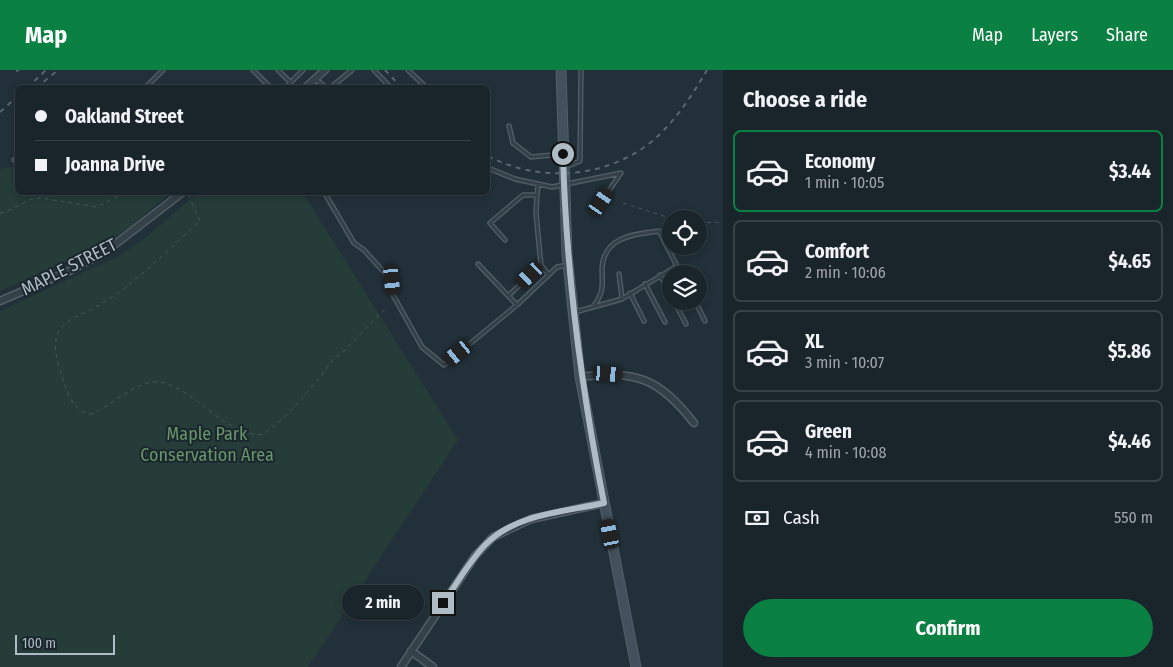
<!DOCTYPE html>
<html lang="en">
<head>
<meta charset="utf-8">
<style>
  :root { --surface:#1a242b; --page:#232c33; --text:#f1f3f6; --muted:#9fa4a9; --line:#384147; --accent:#0b8043 }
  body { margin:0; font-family:"Fira Sans Condensed",sans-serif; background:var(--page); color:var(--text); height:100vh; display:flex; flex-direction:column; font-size:19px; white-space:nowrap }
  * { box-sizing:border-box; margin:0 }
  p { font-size:16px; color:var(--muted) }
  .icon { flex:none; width:28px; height:28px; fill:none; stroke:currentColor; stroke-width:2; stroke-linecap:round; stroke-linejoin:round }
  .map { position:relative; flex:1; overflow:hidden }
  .side { display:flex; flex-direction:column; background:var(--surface); width:450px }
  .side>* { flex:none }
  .top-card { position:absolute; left:15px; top:15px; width:475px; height:110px; border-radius:8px; box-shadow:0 2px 8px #0003,0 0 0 1px var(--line); display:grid; align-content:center; height:110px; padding:0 20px; background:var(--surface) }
  .tools { position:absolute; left:662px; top:140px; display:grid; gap:10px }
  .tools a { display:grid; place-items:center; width:45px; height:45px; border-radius:50%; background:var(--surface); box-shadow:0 2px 8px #0003,0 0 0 1px var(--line); font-size:25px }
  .scale { position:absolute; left:15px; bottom:12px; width:100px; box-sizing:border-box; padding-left:5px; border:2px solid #b0bcc5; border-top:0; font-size:14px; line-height:18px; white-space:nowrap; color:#b0bcc5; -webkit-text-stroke:4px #1b262e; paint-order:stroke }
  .end { position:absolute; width:22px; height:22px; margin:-11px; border:6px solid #b0bcc5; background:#111; box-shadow:0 0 0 2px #111 }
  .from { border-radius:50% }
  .bubble { position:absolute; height:35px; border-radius:18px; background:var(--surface); box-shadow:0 2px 8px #0003,0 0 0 1px var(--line); font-size:16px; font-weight:700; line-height:35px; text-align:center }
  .car { position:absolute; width:15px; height:30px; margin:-15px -8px; border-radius:6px; box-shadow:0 0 4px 1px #0007; background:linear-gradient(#222 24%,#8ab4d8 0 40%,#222 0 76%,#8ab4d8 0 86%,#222 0) }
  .top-card b { display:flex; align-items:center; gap:18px; height:48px; font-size:19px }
  .top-card b+b { border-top:1px solid var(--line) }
  .top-card i { width:12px; height:12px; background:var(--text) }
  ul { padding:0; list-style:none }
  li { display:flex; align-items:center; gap:15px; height:82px; margin:0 10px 8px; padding:0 10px; border:2px solid var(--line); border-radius:8px }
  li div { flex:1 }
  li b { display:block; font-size:19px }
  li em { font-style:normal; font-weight:700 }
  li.selected { border-color:var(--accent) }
  li>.icon { width:45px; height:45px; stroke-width:1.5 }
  h2 { padding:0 20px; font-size:22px; line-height:60px }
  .pay { display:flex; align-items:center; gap:12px; height:55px; padding:0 20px; font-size:19px }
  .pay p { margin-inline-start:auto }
  .action { display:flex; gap:10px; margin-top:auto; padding:10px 20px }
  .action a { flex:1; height:58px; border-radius:30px; background:var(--accent); color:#fff; font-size:20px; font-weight:700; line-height:58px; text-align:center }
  header { display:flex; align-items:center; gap:30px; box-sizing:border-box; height:70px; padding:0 25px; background:var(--accent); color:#fff }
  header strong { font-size:24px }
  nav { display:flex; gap:28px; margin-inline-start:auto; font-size:18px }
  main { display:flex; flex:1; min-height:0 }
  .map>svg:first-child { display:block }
  .green { fill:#253c39 }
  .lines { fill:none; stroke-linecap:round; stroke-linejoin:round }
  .lane-casing { stroke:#535f67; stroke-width:5.5 }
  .street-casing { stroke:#535f67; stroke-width:9 }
  .secondary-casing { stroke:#535f67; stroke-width:11 }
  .path { stroke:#435857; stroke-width:1; stroke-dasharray:4 4; stroke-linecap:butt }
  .lane { stroke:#354149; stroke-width:3 }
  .street { stroke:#354149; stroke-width:6 }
  .secondary { stroke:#43515c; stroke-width:9 }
  .rail { stroke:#576670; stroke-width:2; stroke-dasharray:5 5; stroke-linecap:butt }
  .route { stroke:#b0bcc5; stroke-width:6 }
  .labels { text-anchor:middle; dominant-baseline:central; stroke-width:4; stroke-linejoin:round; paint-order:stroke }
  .street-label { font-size:18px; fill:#b0bcc5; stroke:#1b262e }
  .park-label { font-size:18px; fill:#689669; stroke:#1b262e }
</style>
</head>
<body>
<header>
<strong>Map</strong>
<nav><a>Map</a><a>Layers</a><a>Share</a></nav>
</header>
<main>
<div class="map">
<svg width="723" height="597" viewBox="0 0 723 597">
  <rect width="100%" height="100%" fill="#223039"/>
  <!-- green -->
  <path class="green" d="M17 96 18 122 170 123 129 158 103 175 0 221V99Z
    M199 122 303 123 458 370 308 597H0V241L119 186 145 168Z"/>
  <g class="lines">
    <defs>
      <path id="lane" d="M253 0 271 18
        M278 0 290 12
        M374 0 391 18
        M408 0 427 18
        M315 9 327 18
        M145 18 163 0
        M285 18 303 0
        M330 18 352 0
        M509 56 513 73 531 87 563 84
        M14 90 18 89
        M565 97 580 91 581 0
        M488 98 515 109 552 117 621 103 601 132
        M324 122 354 173 364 180 392 211 393 225 422 277 444 295 517 235 557 197 567 195
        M537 125 536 143 541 195 548 204
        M505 170 490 153 523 125H537L538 115
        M478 194 517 235
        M677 196 681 204
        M619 204 622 228
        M660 205 671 226
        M645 214 665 252
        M630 223 644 251
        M509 225 541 195
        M674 231 686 254
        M695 231 705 251
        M575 242 622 229 677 196 659 161C633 164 602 167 602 201 603 216 603 224 593 237"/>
      <path id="street" d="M305 18 325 0
        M0 231 69 201 105 182 183 122
        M580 307C636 300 659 308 694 353
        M411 581 433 597
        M401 597 475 486 493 467 531 449 604 433"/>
      <path id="secondary" d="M561 0 567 184 580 307 636 597"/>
    </defs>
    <!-- lane casing -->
    <use href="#lane" class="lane-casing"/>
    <!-- street casing -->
    <use href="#street" class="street-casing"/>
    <!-- secondary casing -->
    <use href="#secondary" class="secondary-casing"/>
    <!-- path -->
    <path class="path" d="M188 125 200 151C168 180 137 212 101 234 87 243 65 248 58 263 51 279 60 300 65 315 69 329 76 342 91 344 111 336 130 316 152 312 186 307 227 371 264 364L287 345 322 305 333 289 343 282 385 239
      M623 133 673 149
      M0 143 6 142 29 130 41 128 97 137 126 122
      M699 153 723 152"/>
    <!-- lane -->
    <use href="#lane" class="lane"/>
    <!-- street -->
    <use href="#street" class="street"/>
    <!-- secondary -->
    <use href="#secondary" class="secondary"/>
    <!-- rail -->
    <path class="rail" d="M385 0 402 18
      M16 1 19 0
      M27 18 46 0
      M36 18 58 0
      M0 42 18 26
      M488 86C543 115 617 108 662 62 680 44 694 22 707 0"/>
  </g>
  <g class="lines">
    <!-- route -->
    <path class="route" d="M443 533C457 514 469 491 486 474 515 444 564 442 604 433 581 317 566 202 563 84"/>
  </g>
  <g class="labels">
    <!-- street labels -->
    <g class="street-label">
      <text transform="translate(69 197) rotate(-27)">MAPLE STREET</text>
    </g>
    <!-- park labels -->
    <g class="park-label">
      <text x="207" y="364">Maple Park<tspan x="207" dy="21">Conservation Area</tspan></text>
    </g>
  </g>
</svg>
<div class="tools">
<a><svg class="icon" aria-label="locate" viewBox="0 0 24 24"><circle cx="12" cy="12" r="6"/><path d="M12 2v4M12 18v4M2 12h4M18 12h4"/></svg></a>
<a><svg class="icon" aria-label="layers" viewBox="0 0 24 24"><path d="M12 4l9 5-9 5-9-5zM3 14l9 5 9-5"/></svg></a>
</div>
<div class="scale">100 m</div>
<i class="end from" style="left:563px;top:84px"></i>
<i class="end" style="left:443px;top:533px"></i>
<div class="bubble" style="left:342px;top:515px;width:82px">2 min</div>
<i class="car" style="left:601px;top:132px;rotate:35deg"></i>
<i class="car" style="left:530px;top:205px;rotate:227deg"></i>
<i class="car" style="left:392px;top:210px;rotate:174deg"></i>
<i class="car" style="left:458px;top:283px;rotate:231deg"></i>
<i class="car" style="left:608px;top:304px;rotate:94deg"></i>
<i class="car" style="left:610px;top:464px;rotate:349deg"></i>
<div class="top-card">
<b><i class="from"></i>Oakland Street</b>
<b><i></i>Joanna Drive</b>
</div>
</div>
<section class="side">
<h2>Choose a ride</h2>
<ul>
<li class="selected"><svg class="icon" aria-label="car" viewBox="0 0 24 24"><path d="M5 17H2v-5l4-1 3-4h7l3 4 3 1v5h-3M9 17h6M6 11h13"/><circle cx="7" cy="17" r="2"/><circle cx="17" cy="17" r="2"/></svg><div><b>Economy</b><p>1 min · 10:05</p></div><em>$3.44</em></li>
<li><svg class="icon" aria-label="car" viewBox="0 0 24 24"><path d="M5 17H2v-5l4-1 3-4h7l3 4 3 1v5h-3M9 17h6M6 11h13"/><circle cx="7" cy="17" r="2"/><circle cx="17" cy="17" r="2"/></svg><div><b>Comfort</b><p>2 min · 10:06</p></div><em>$4.65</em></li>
<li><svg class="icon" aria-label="car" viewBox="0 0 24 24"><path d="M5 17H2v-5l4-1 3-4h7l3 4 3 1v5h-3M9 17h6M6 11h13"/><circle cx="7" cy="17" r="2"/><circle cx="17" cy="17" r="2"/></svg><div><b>XL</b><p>3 min · 10:07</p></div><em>$5.86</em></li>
<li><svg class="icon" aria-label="car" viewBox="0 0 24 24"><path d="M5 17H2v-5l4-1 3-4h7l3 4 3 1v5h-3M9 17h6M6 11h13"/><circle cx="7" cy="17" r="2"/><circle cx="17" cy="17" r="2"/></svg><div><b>Green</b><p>4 min · 10:08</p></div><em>$4.46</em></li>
</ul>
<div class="pay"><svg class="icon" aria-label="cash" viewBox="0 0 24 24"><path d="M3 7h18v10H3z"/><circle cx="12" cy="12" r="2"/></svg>Cash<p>550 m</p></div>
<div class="action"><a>Confirm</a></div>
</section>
</main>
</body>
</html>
